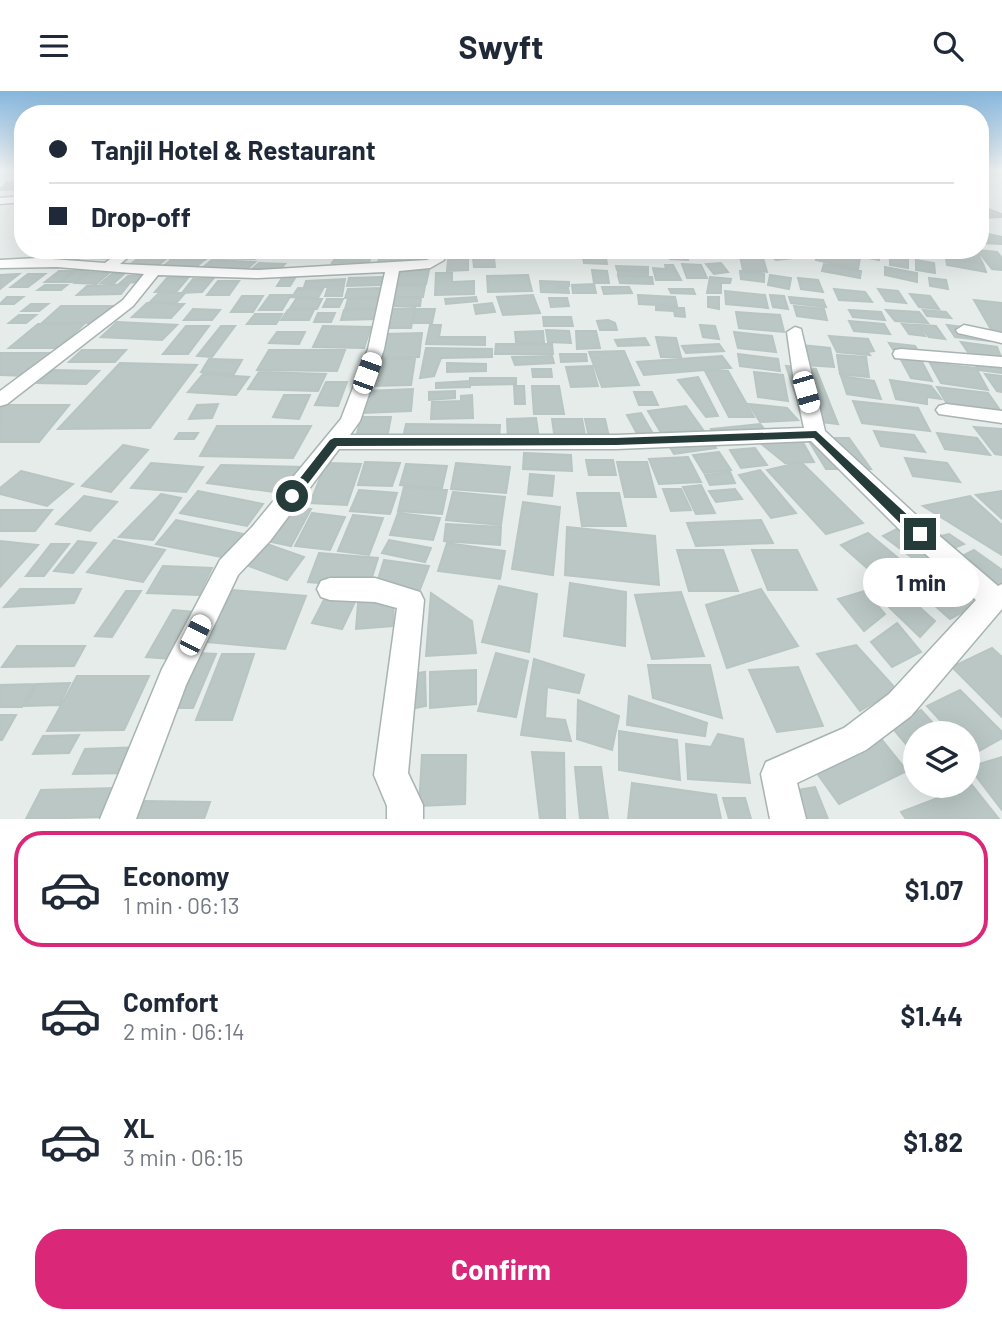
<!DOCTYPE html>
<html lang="en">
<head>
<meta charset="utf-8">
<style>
  :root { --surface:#fff; --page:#f6f6f7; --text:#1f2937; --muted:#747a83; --line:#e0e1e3; --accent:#db2777 }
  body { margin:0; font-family:Barlow,sans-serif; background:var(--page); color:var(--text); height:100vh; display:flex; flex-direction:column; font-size:26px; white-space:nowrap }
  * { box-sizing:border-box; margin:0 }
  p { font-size:23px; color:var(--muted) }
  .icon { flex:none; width:38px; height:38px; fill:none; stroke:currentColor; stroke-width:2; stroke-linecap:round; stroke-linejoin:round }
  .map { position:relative; height:728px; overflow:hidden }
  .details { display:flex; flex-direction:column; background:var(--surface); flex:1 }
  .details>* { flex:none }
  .hud { position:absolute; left:14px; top:14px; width:975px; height:154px; border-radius:28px; box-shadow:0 7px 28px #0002; display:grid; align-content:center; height:154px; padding:0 35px; background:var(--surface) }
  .fabs { position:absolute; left:903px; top:630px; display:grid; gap:14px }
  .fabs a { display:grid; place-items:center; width:77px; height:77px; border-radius:50%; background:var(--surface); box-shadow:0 7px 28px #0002; font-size:35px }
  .end { position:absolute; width:32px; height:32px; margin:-16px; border:9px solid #263c3a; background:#fff; box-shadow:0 0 0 4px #fff }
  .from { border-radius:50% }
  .bubble { position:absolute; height:49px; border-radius:24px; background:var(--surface); box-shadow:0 7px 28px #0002; font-size:23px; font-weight:700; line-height:49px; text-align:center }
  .car { position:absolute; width:21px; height:42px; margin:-21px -10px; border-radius:9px; box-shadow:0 0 5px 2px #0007; background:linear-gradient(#fff 24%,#345 0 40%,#fff 0 76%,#345 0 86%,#fff 0) }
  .hud b { display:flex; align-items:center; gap:24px; height:66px; font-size:26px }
  .hud b+b { border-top:2px solid var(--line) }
  .hud i { width:18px; height:18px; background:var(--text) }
  ul { padding:12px 0 0; list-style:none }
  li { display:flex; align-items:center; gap:21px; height:116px; margin:0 14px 10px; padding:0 21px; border:4px solid transparent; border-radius:28px }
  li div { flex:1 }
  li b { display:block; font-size:26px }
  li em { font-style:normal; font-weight:700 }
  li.current { border-color:var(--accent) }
  li>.icon { width:63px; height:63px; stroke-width:1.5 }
  .primary-button { display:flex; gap:14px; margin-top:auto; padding:14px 35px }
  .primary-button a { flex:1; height:80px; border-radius:28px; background:var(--accent); color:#fff; font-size:28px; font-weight:700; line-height:80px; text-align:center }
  header { display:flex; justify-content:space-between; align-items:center; height:91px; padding:0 35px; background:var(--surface); font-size:32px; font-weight:700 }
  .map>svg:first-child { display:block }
  .building { fill:#bac7c4; stroke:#b8c5c2; stroke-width:2 }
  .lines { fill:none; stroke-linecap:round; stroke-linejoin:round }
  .minor-casing { stroke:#a8b4b2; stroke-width:3 }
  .minor { fill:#fff; fill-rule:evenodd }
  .route { fill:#263c3a }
</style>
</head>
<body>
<header><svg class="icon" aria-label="menu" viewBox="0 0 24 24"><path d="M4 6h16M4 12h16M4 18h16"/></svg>Swyft<svg class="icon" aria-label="search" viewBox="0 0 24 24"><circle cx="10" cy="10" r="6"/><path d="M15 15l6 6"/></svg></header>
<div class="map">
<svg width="1002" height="728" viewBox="0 0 1002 728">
  <rect width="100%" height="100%" fill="#e5ecea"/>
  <!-- building -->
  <path class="building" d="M23 90 17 98 0 99 7 91Z
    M980 115 1002 123V126L980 127Z
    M980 141 1002 146V153L980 152Z
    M48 159H63L52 167H37Z
    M65 159H90L75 171H49Z
    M95 159 126 160 117 168 86 167Z
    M149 159H177L156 176 128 175Z
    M221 159H232L264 161 255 168 213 167Z
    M338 159H376L374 164 336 163Z
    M382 159H427L426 172 377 174Z
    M471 159H520L521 165H471Z
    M666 159H684L688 169 670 168Z
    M763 159H792L802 166 776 169Z
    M818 159 860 167 858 178 816 169Z
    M865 159 881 160 879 169 863 166Z
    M954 159H976L982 171 957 167Z
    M977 159 997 161 1002 167V179L992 178Z
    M180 161 213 162 205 169 171 168Z
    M582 162H605L607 173 584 172Z
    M337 165H371L369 171 332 172Z
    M740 165 763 167 767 181 743 179Z
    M890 165 908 168V177L890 174Z
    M473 167H494L495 176H474Z
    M946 167 983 173 986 181 947 174Z
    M468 168V179L447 180 448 169Z
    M171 169 202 171 191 180 160 178Z
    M212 169 255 171 246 179 202 177Z
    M916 169 934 172 935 182 916 179Z
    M259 172 285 173 279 179 252 178Z
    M721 172 728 181 714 183 706 173Z
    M682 173 701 174 707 187H687Z
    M824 173 861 180 860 187 822 180Z
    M665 174H673L681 189H656L653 177 666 178Z
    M616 175 648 176V179H617Z
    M885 176 917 182V191L885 184Z
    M429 179 426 193H392L396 180Z
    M592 179 607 180 609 192H594Z
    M59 180H72L59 191H45Z
    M75 180H88L75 191H62Z
    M618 180 648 181V185L618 184Z
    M740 180 764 183V191L741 188Z
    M89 181 109 182 96 193 75 192Z
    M436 182H452V191L474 190V203L435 204Z
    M19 183 0 198V184Z
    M28 183H45L28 196H11Z
    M112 183H124L114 192H101Z
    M528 184 532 200 488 201 487 185Z
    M770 184 791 187 789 198 768 194Z
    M128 185H147L140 191 120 192Z
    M618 185 652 186 653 193 620 192Z
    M382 186 381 194 347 195 349 187Z
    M710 186 731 188 730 192H721V202H707Z
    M167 187H188L177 200 155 201Z
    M282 187H295L290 195H277Z
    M798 187 818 189 823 201 801 198Z
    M929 187 946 189 948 198 930 195Z
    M193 188H213L202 201 182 202Z
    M345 188 342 205H325L328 196H304L306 190Z
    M218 190H239L229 204H207Z
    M540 190 569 191V195H556V197H568L569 202 541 201Z
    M129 193 121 203 77 204 87 195Z
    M594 193 596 202H573L572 194Z
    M45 194H67L61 199H38Z
    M392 195H425L423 206H389Z
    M602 196H629L632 202 604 203Z
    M298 197 323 198 318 207 292 206Z
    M381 197 380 206 345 207 348 198Z
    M669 198H693L695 203 671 202Z
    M834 198 865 201 872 211 839 209Z
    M878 198 898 200 906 212 886 210Z
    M725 200 765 204 768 217 726 213Z
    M159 202H185L177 211H150Z
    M910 203 930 205 939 218 919 216Z
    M270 204H291L282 219H259Z
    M533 204 540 222 503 224 497 206Z
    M638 204 675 206 677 215 639 213Z
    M770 204 784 205 788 218 773 216Z
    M242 205H263L253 221H231Z
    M7 206H23L14 213H0Z
    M476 206 477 210 446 213 445 208Z
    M708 206H719V218L708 216Z
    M789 206 823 209 826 216 791 212Z
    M382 207 381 217 345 218 348 208Z
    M395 207H421L420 215H393Z
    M549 207H567L569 215 551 216Z
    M296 208H322L317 218 290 217Z
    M327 208H343L339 216H323Z
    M974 209 1002 212V241L992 240Z
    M147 212 184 213 171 227 132 226Z
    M492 212 495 221 476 223 474 214Z
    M31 213H48L39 220H22Z
    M61 215H112L95 232H42Z
    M794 215 824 218 827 229 797 225Z
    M656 216 684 217 685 226 675 225 674 220 656 219Z
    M415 217 411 237H385L390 218Z
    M193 218 220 219 212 229H184Z
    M380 218 378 228 341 229 344 219Z
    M416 218H435L432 232H413Z
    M288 219H314L309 229H281Z
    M849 219 881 221 885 229 853 226Z
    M886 219 919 221 928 232 895 230Z
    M923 219 946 221 951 227 927 225Z
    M736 221 780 224 784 241 739 237Z
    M318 222H335L331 231H314Z
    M255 223H282L276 233H247Z
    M19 224H36L26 232H9Z
    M543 226H571L573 235H544Z
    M608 229 615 232 617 239H600L597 230Z
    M849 230 884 233 890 243 854 240Z
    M117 231 177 234 162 249 101 246Z
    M38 233H84L59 257H9Z
    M902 233 917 234 925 245 909 243Z
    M430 234H441L439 246H485V254L426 253Z
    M700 234 715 235 719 248 703 246Z
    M919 234 936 235 945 248 929 246Z
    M947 234 981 238 990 250 955 246Z
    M186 235H209L188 263H163Z
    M221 235H235L212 266 197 265Z
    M323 235 371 236 364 257 313 256Z
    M546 239 569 240 571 252 548 251Z
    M543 240 544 251H516L515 241Z
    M576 240H596L600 257 577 258Z
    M277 241H305L299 253 269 252Z
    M734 241 772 245 776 261 738 257Z
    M422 242 419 266 381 267 387 243Z
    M829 245 868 248 874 260 868 261 870 264 837 261Z
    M656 246 676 247 681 266H661Z
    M645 247 649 254 618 255 615 249Z
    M961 251 997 256 1002 268 970 264Z
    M889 252 915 255 920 263 894 260Z
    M496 253H552L553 263H495Z
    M719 253 724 260 686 262 682 255Z
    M801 254 830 257 834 276 805 274Z
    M426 257 492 258V266L441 267 434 285 420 287Z
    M82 259H126L115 271H69Z
    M269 259H345L337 280 257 279Z
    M624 260 639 294 602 296 589 261Z
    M0 262H54L29 285 0 284Z
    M560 263H586L587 270 561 271Z
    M738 263 778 268 780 280 740 275Z
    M837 264 866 266 869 286 840 283Z
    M552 265 554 272 515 274 512 266Z
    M722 265 731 277 644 284 637 271Z
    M970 266 1002 270V282L979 279Z
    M900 267 921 269 932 290 911 287Z
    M209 268 242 269 234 283 201 281Z
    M378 268H415L411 294 370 295Z
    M120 272 197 274 150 337 58 338Z
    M447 272 486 273V280L447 281Z
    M930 272 976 277 988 299 941 292Z
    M592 275 598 295 571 296 566 276Z
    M786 275 816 278 838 333 804 329Z
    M532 278H551L552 286H533Z
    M53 279 99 280 86 293 38 292Z
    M705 280H728L754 326H729Z
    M259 281 326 283 318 300 248 298Z
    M754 281 783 284 788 310 758 306Z
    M203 283 249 286 236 304 188 301Z
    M985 283 1002 285V301L997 300Z
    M841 285 874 290 881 308 847 303Z
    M698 286 718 325 706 326 678 289Z
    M470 287H516V293L470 294Z
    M890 289 931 295 941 308 927 306V313L896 308Z
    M470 290V296L436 297V292Z
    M326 291H347L338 315 315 314Z
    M514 295H524L525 313H515Z
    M532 295H559L564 323H534Z
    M937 296 988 302 1002 322 949 316Z
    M413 298 411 320 362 322 366 300Z
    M455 300V307L429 309V301Z
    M634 301H652L658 314H639Z
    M284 304H310L299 328 273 326Z
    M472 304 473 327 431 328 432 311 461 310V305Z
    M853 310 918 317 930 340 862 332Z
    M218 313 212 327 189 328 197 314Z
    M749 313 787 317 798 329 760 331Z
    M69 314 39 351H0L1 314Z
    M686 315 716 357 674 363 648 320Z
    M641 322 656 348 641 350 627 324Z
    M361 326H391L387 347H356Z
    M536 327 539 348 508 349 507 328Z
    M552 328H582L586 349H555Z
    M585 328H605L609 346H589Z
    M406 333 500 334 499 348 403 347Z
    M760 333 768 342 722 351 711 338Z
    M217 335H311L293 367 200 365Z
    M974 336 1002 338V364L995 363Z
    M874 340 914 344 925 361 881 355Z
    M179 342H198L194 348H175Z
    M937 342 977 347 990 364 945 358Z
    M807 347H849L871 378H826Z
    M801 348 814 371 785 372 759 351Z
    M123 354 148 359 111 401 82 395Z
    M755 357 767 374 741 377 730 359Z
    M719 361 731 379 704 382 693 364Z
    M524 362 571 364 572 380 523 378Z
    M688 366 701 391 659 393 649 368Z
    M905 367 947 372 960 391 913 385Z
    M586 369H613L616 384H589Z
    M365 371 400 372 392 395 358 394Z
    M617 371H647L656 406H625Z
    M801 371 863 432 826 443 767 379Z
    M151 372 203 376 186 401 131 397Z
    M326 372 361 373 347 414 310 412Z
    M456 372 510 376 506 402 451 398Z
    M406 373 447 375 442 397 400 394Z
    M221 374 302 376 281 402 207 392Z
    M760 379 796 422 771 427 739 384Z
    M21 380 73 393 47 415 0 403V397Z
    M730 381 735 392 710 394 705 384Z
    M530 383 554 385 552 405 528 403Z
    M701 394 715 422 696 423 683 396Z
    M404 396 447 399 442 423 398 420Z
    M663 398H681L691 419 671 420Z
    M735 398 742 408 716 411 709 400Z
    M359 399 397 402 390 423 350 420Z
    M198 400 263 413 247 435 180 422Z
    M1002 400V428L976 404Z
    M453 401 505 406 501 434 446 429Z
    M577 402H619L626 435H582Z
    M161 403 181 407 153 449 119 446Z
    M84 405 117 411 90 440 56 433Z
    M970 405 1002 434V464L923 415Z
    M523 411 560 416 553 484 512 478Z
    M288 418H311L291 455 263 449Z
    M0 419H52L35 440H0Z
    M312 422 345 426 330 459 295 455Z
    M398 422 440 427 433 449 390 444Z
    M353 424 383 427 369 464 338 460Z
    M176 429 243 443 226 467 156 453Z
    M761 429 773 452 696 455 687 432Z
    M446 433 501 436 500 454 444 450Z
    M907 433 919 442 934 439 941 445 949 443 964 453 918 471 883 445Z
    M567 436 655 445 659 494 565 484Z
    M868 442 903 471 876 485 841 454Z
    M114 449 165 459 143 491 87 481Z
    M389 449 431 457 425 471 382 462Z
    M0 450 38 454 0 496Z
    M78 450 96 452 73 482 54 480Z
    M447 452 505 460 500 488 438 480Z
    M51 453H69L44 485H26Z
    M267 453 304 466 287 489 249 475Z
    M677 459H723L738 500H689Z
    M752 459H797L817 499H768Z
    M974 459 1002 479V501L945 474Z
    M319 462 378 467 369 496 308 491Z
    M384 469 429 475 419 501 376 495Z
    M163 475 212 477 199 504 147 502Z
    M939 475 983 510 950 528 908 491Z
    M887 487 935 530 920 546 889 516 873 492Z
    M570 492 626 501 625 555 564 545Z
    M499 495 537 503 529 561 482 551Z
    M20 498H81L74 512 4 516Z
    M761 498 798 555 727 577 706 514Z
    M232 499 306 505 285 558 205 551Z
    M126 500H141L112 546 95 545Z
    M865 500 885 523 864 540 838 508Z
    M681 501 704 565 652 568 635 504Z
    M431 502 472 530 476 562 426 565Z
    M326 505 355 511 342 538 312 532Z
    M394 509 393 535 356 538 358 512Z
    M173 519 197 521 172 568 146 566Z
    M897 532 921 561 892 576 871 551Z
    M856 554 896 598 860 620 817 563Z
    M17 555H85L74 575 2 576Z
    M992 557 1002 566V626L952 576Z
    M196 562 216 563 193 617H172Z
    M496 562 528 570 516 626 478 620Z
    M222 563H254L232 629H196Z
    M534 568 584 584 579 602 547 596 545 627 565 629 571 650 521 644Z
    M648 574H710L722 627 653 607Z
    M798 576 823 635 777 641 749 579Z
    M476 579V613L430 617V581Z
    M425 581 426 615 405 619V584Z
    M77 585H149L124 639 47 640Z
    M70 592 59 614 25 615 37 593Z
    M35 593 22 616H0V594Z
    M960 599 1002 641V647L972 664 968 659V642H952L927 615Z
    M629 605 707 632 705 645 627 634Z
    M578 609 619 625 612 659 577 648Z
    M921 619 942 642H915V664L890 634Z
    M0 624H16L2 649H0Z
    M619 640 677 649 680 689 619 679Z
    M718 643 743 648 750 692 688 688 686 653 711 656Z
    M79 644 69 662 33 663 43 645Z
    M882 649 907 680 839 713 816 681Z
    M143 656 133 682 73 683 85 658Z
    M532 661 564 662 565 728H540Z
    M422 664H466L465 713 419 715Z
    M1002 666V719L969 676Z
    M575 676H601L608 728H580Z
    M632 692 716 704 721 728H628Z
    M972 694 999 728H906L901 721Z
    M815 696 828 728H806L797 699Z
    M117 697 105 726 26 728 41 699Z
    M723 707H745L751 728H729Z
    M143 710 210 711 204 728H135Z"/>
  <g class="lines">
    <defs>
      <path id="minor" d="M980 79H988L980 83Z
        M23 105V111L0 113V107Z
        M122 159H137L120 173 258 179 427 169 431 167 433 159H445L444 169 430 177 399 180 384 258 360 330 350 344H616L804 337 794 291 787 241 795 236 801 238 825 340 929 436 998 495 1002 493V518L911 625 866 659 797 692 806 728H770L761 683 766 671 844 637 889 603 976 509 911 450 811 350 616 358H339L270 450 238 484 186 594 136 728H100L162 578 220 469 252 436 341 328 368 258 385 181 258 187 158 184 133 215 7 313 0 315V300L123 209 144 183 57 176 0 177V169L38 167 105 172Z
        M964 234 1002 242V252L958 242 956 239Z
        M901 258 1002 266V276L895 267 893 263 895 259Z
        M946 313 1002 320V332L939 323 936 319 939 315Z
        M330 487H375L420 501 424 509 408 682 423 714V728H387V715L374 684 397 517 375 511 330 509 321 506 317 498 321 490Z"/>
    </defs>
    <!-- minor casing -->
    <use href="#minor" class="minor-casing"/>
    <!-- minor -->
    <use href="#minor" class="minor"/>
  </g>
  <!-- sky -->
  <linearGradient id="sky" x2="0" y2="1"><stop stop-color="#86b6dc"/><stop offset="0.44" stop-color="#f3f6f6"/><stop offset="1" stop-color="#f3f6f6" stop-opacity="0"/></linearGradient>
  <rect width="1002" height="181" fill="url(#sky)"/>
  <!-- route -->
  <path class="route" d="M816 340 925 440V447H915L814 347 616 354 337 355 296 408H287L286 405 330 349 334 347H616Z"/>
</svg>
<div class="fabs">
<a><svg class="icon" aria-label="layers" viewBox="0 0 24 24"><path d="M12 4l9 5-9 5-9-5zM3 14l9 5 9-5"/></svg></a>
</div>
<i class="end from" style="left:292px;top:405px"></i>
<i class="end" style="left:920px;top:443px"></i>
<div class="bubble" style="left:863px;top:467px;width:116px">1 min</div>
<i class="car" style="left:367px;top:282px;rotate:20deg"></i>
<i class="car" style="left:806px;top:301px;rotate:164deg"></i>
<i class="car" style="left:195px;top:544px;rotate:27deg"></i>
<div class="hud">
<b><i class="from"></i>Tanjil Hotel &amp; Restaurant</b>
<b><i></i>Drop-off</b>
</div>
</div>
<section class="details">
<ul>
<li class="current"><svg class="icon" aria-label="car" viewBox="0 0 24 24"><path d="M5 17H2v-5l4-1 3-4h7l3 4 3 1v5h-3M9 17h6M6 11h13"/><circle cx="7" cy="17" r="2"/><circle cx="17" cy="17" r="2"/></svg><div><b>Economy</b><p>1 min · 06:13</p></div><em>$1.07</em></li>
<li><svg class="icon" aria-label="car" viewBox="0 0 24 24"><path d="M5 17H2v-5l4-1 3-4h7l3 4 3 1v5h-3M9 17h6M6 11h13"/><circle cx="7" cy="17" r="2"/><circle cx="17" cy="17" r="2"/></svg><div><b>Comfort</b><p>2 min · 06:14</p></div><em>$1.44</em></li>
<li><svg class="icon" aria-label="car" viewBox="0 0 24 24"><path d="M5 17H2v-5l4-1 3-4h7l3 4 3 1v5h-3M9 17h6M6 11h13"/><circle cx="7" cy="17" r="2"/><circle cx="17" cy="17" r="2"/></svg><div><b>XL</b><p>3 min · 06:15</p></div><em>$1.82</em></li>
</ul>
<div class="primary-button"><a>Confirm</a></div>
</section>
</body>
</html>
